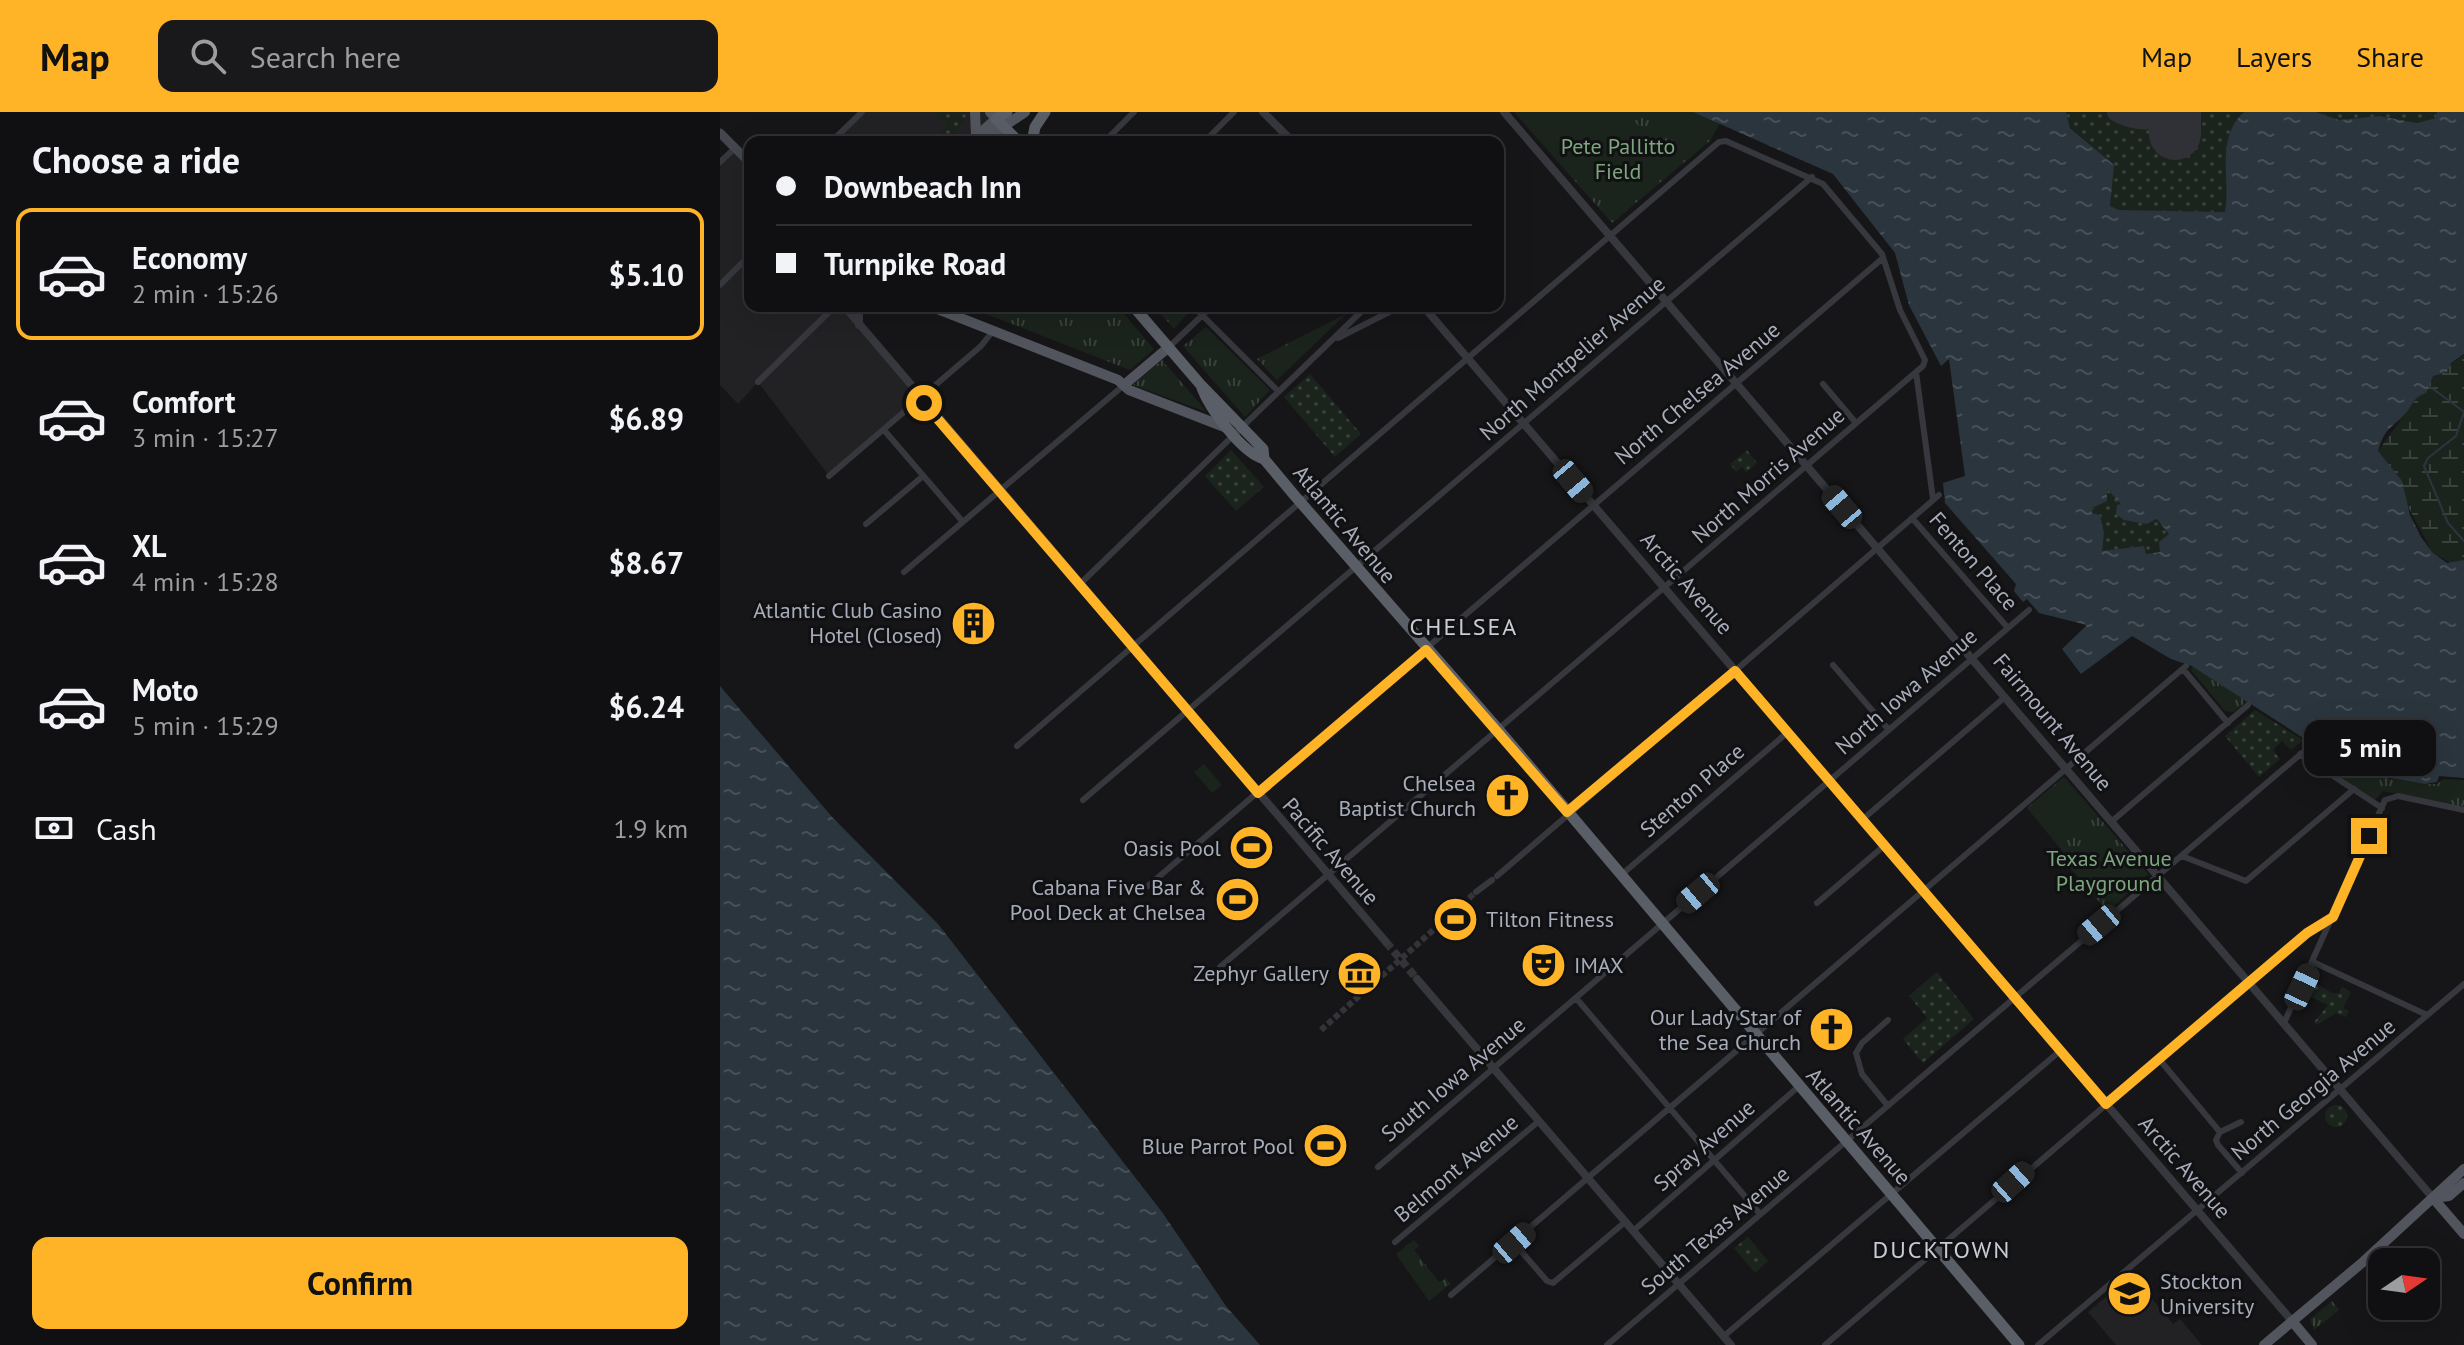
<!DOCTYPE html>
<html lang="en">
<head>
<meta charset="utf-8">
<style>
  :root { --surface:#101012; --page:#19191b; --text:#f1f3f6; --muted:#9c9d9f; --line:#303032; --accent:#ffb327 }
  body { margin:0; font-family:"PT Sans",sans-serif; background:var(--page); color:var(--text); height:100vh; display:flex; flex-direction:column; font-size:30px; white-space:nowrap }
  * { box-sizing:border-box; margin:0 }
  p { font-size:26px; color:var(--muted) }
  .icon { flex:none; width:44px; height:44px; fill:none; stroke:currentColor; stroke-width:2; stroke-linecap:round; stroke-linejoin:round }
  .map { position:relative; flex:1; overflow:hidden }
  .details { display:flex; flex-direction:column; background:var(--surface); width:720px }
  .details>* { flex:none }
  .top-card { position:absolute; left:24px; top:24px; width:760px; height:176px; border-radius:16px; box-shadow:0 8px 32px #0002,0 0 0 2px var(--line); display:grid; align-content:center; height:176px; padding:0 32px; background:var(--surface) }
  .needle { width:52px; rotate:77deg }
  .tools { position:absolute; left:1648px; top:1136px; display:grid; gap:16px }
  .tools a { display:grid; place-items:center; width:72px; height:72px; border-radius:16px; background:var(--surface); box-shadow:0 8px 32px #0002,0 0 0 2px var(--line); font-size:40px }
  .end { position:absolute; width:36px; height:36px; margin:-18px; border:10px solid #ffb327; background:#111; box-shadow:0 0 0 4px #111 }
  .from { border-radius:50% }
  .bubble { position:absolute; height:56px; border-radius:16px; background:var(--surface); box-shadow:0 8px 32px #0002,0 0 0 2px var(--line); font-size:26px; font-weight:800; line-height:56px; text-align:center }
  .car { position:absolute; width:24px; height:48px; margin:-24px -12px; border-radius:10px; box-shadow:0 0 6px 2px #0007; background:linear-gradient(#222 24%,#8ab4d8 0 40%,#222 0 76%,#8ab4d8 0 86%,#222 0) }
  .top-card b { display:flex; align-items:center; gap:28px; height:76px; font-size:30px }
  .top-card b+b { border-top:2px solid var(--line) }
  .top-card i { width:20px; height:20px; background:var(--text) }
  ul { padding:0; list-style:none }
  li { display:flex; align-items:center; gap:24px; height:132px; margin:0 16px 12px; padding:0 16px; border:4px solid transparent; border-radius:16px }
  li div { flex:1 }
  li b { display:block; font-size:30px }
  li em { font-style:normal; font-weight:800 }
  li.current { border-color:var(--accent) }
  li>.icon { width:72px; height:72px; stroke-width:1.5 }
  h2 { padding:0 32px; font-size:36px; line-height:96px }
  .pay { display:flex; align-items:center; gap:20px; height:88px; padding:0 32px; font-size:30px }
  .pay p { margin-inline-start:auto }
  .cta { display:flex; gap:16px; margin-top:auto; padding:16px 32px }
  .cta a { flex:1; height:92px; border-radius:16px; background:var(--accent); color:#111; font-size:32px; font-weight:800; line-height:92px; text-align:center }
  header { display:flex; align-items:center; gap:48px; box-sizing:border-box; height:112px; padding:0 40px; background:var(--accent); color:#111 }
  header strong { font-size:38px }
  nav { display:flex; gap:44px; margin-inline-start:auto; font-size:28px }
  .search { width:560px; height:72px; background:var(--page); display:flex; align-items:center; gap:20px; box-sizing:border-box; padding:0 28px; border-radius:16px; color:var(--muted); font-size:30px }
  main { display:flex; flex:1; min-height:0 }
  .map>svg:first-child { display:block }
  .built { fill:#222225 }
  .grass { fill:url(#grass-dots) }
  .wetland { fill:url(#wetland-marsh) }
  .park { fill:url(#park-tufts) }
  .pitch { fill:#1b241c }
  .water { fill:url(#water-ripples); fill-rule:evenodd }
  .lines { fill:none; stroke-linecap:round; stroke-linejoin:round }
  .stream { stroke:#2b353e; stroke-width:2 }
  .taxiway { stroke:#303136; stroke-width:20 }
  .runway { stroke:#303136; stroke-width:52 }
  .minor-tunnel { stroke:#333438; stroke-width:6; stroke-dasharray:6 3; stroke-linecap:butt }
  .tertiary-tunnel { stroke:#333438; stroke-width:8; stroke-dasharray:8 4; stroke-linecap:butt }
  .minor { stroke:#36383e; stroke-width:6 }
  .tertiary { stroke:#36383e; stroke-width:8 }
  .secondary { stroke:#44474e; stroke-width:9 }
  .primary { stroke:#52555d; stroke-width:10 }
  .trunk { stroke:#5a5e66; stroke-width:11 }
  .route { stroke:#ffb327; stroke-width:10 }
  .labels { text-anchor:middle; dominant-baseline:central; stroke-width:6; stroke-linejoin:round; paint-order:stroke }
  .park-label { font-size:22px; fill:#7ca67e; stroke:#111113 }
  .street-label { font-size:22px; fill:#a7adba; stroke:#111113 }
  .poi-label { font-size:22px; fill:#a7adba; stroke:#111113; text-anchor:end }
  .neighbourhood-label { font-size:24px; letter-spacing:2px; fill:#c8ccd5; stroke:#111113 }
</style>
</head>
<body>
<header>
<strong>Map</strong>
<div class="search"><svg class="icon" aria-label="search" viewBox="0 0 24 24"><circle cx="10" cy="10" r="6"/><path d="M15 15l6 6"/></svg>Search here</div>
<nav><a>Map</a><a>Layers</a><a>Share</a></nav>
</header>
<main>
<section class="details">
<h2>Choose a ride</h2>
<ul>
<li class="current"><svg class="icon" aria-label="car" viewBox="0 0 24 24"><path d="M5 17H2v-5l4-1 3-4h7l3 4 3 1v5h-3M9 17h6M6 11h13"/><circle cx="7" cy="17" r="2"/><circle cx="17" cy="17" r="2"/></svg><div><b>Economy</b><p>2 min · 15:26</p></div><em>$5.10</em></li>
<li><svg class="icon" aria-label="car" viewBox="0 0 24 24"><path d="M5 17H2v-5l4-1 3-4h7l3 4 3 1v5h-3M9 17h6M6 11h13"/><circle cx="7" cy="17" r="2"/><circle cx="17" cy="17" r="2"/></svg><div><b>Comfort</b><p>3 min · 15:27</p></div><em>$6.89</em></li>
<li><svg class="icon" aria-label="car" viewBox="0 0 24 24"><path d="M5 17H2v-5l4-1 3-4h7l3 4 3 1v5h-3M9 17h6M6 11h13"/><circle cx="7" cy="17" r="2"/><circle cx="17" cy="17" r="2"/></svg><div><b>XL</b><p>4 min · 15:28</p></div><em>$8.67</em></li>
<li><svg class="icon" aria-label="car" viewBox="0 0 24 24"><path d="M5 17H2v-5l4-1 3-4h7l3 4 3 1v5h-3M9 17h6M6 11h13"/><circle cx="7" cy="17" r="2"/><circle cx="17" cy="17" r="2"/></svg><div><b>Moto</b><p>5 min · 15:29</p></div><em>$6.24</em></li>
</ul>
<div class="pay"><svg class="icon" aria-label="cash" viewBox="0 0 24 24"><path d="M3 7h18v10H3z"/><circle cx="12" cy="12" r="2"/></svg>Cash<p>1.9 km</p></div>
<div class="cta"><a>Confirm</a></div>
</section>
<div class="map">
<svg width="1744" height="1233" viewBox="0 0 1744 1233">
  <defs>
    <pattern id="grass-dots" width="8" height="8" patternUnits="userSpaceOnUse" patternTransform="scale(2)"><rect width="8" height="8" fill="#1b241c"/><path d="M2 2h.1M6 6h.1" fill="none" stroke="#39413b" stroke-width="1.8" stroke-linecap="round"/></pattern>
    <pattern id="wetland-marsh" width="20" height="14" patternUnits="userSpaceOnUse" patternTransform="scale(2)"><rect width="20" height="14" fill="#1b241c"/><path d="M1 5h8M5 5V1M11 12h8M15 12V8" fill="none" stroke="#39413b"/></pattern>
    <pattern id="park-tufts" width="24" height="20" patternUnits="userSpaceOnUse" patternTransform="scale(2)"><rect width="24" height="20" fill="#1b241c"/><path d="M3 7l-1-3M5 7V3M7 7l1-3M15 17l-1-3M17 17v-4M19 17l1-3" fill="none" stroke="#39413b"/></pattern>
    <pattern id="water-ripples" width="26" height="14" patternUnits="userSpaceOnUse" patternTransform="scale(2)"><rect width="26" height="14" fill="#2b353e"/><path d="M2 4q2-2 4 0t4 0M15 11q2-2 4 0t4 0" fill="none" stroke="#475058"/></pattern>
  </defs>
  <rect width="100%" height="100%" fill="#161618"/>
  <!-- built -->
  <path class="built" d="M142 0H270L276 7 250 30H111Z
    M15 36 30 51V194H124L200 286 109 364 38 270 18 292 0 273V50Z
    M1412 1163 1453 1212 1460 1207 1482 1233H1396L1368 1200Z"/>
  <!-- grass -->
  <path class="grass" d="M215 0H246L247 4 230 30 216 25 227 13Z
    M1346 0H1524L1508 27 1506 100 1399 98 1390 94 1393 53 1350 15Z
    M1596 0H1717L1716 6 1697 11 1659 4 1619 8Z
    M590 262 641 322 615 345 564 285Z
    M511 338 544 375 516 399 485 364Z
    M1027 338 1037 351 1026 360 1022 355 1016 360 1010 352Z
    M1386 376 1404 391 1405 407 1427 412 1437 407 1449 422 1440 440 1426 442 1423 434 1381 440 1384 421 1380 403 1372 401V397L1388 383Z
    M1535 598 1583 628 1571 638 1562 629 1553 638 1560 647 1539 665 1505 624Z
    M1217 860 1254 907 1203 951 1183 927 1207 906 1189 884Z
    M1593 870 1612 881H1619L1622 875 1631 880 1623 896 1629 899 1626 905 1616 901 1597 913 1594 910 1608 893 1589 884Z
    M1605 1004a11 11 0 1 1 22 0a11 11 0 1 1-22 0Z
    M1028 1125 1048 1149 1035 1161 1014 1136Z"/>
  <!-- wetland -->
  <path class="wetland" d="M1744 243V458L1713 441 1658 339 1713 264Z"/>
  <!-- park -->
  <path class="park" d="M794 0H973L1000 11 990 29 892 111Z
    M246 194H397L434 237 410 258Z
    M434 194H462L468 201 454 217Z
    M626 202 557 268 537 247Z
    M486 215 550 278 525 305 463 234Z
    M442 248 487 300 413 273Z
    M1473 554 1527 589 1513 600 1505 599 1471 558Z
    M1595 635 1638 662 1706 672H1717L1724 667 1744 668V696L1663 679 1655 688 1591 646 1587 642Z
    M1344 665 1428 762 1388 800 1345 750 1348 746 1307 696Z
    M694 1128 699 1134 694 1138 719 1170 726 1166 730 1172 709 1189 676 1142Z
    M1612 1189 1619 1198 1594 1218 1590 1207Z"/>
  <!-- pitch -->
  <path class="pitch" d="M811 0H906L946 44 891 93 858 50 829 26 810 4Z
    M930 0H964L985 9 980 31 976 34 930 12Z
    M484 652 502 673 492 681 474 660Z
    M1345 669 1369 697 1333 727 1310 699Z
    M531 720 549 740 533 754 515 733Z
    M1401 759 1403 776 1373 780 1372 762Z
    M516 764 536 787 533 790 539 797 523 810 495 782Z"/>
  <!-- water -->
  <path class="water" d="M973 0H1346L1350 16 1394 53 1390 94 1399 98 1505 100C1511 66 1495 27 1524 0H1596L1619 8 1659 4 1697 11 1716 6 1717 0H1744V242L1731 251 1727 260 1713 264 1706 281C1693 285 1693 294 1684 303 1669 319 1666 314 1658 339L1682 369 1690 403 1701 425 1713 441 1727 451 1744 448V666L1719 664 1717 670 1705 672 1636 660 1472 554 1451 547 1412 524 1361 562 1342 537 1367 513 1319 501 1307 487 1303 490 1294 479 1296 472 1225 391 1223 371 1245 364 1229 247 1221 254 1189 193 1175 141 1113 62ZM1387 377 1401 392 1397 393 1396 402 1404 408 1427 412 1437 407 1449 422 1439 430 1440 440 1426 442 1424 434 1382 439 1384 421 1380 403 1372 401V396L1387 389Z
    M0 574 113 706 218 812 442 1100 506 1194 540 1233H0Z"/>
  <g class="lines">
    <!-- stream -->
    <path class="stream" d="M1709 274 1743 299
      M1744 300 1736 324 1708 346 1704 354 1728 411 1744 429"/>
    <!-- taxiway -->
    <path class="taxiway" d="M1397 0C1418 11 1430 9 1451 0"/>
    <!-- runway -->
    <path class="runway" d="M1455 0V22"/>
    <!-- minor-tunnel -->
    <path class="minor-tunnel" d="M601 918 756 780"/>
    <!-- tertiary-tunnel -->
    <path class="tertiary-tunnel" d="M666 830 697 867"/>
    <!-- minor -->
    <path class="minor" d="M111 30 142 0
      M384 30 414 0
      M484 30 514 0
      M0 50 15 36
      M0 173 30 143
      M473 194 558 279
      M618 226 681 194
      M449 235 492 194
      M1196 260 1213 387
      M38 270 110 199 124 196
      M1103 272 1136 311
      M164 318 243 410
      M109 364 261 234 273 219
      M1192 406 1288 516
      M146 412 203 364
      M184 460 404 273
      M360 472 647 194
      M1113 553 1169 618
      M1463 557 1508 611
      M297 634 999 30 1006 29 1103 72 1162 142 1180 198 1205 248 1203 254 500 855
      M1580 642 1662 696
      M363 688 1092 65
      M1143 707 1285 585
      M1391 710 1528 593
      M1462 744 1526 769 1634 677
      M777 764 1219 383
      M900 764 1068 620
      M428 774 1163 146
      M756 780 772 768
      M1097 791 1165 733
      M1593 850 1707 903
      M856 886 1040 1102
      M1564 911 1665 688 1678 684 1744 698
      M1439 947 1500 1020
      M1168 994 1142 962 1136 941 1142 931 1168 908
      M1500 1020 1496 1028 1498 1033 1522 1061
      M1500 1020 1521 1010
      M658 1055 1309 498
      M913 1119 1078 975
      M675 1130 819 1009
      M794 1131 827 1169 833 1171 905 1110
      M731 1183 1466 554
      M1004 1224 1340 939
      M887 1233 1589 635
      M1105 1233 1587 821 1613 805
      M1318 1233 1744 872"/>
    <!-- tertiary -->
    <path class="tertiary" d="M543 0 573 30
      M784 0 1713 1086
      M124 194 666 830
      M703 194 1572 1209
      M139 213V194
      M697 867 1011 1233"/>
    <!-- secondary -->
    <path class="secondary" d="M0 21 30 51"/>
    <!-- primary -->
    <path class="primary" d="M255 0 256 23
      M250 30 276 7 270 0
      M261 30 305 0
      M210 194 398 268 409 278 507 316
      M404 273 449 235
      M1713 1086 1744 1122
      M1713 1086 1729 1084 1744 1071
      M1572 1209 1592 1233
      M1544 1233 1643 1150 1744 1057"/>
    <!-- trunk -->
    <path class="trunk" d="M287 0 276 7 299 30
      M312 30 315 15 325 0
      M413 194 480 272 543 337 544 347 575 384 778 617 1299 1233
      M482 276C490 297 522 341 544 347"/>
  </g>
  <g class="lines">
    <!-- route -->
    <path class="route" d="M204 291 538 681 706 538 847 700 1015 559 1386 992 1587 821 1613 805 1649 724"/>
  </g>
  <!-- icons -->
  <defs>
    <symbol id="building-disc" viewBox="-11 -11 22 22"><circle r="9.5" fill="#ffb327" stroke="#111113"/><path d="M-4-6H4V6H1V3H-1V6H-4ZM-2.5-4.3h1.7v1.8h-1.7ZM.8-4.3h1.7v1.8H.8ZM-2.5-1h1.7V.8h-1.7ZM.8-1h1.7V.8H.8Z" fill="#111"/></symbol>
    <symbol id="church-disc" viewBox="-11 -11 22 22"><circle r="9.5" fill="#ffb327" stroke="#111113"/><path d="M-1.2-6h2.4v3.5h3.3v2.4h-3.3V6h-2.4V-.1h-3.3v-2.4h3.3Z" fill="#111"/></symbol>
    <symbol id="stadium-disc" viewBox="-11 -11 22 22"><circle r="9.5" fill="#ffb327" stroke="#111113"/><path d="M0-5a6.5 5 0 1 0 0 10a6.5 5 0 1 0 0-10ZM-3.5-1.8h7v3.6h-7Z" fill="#111"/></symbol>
    <symbol id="theatre-disc" viewBox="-11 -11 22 22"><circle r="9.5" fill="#ffb327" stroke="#111113"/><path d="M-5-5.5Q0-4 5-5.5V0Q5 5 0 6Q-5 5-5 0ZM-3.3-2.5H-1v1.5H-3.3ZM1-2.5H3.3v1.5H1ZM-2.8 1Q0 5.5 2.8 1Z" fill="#111"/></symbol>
    <symbol id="museum-disc" viewBox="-11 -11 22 22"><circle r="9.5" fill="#ffb327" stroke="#111113"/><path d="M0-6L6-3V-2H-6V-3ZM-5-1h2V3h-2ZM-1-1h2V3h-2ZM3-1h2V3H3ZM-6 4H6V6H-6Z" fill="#111"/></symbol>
    <symbol id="university-disc" viewBox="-11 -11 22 22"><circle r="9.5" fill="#ffb327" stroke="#111113"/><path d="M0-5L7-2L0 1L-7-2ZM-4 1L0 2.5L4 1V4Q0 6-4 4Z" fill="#111"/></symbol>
  </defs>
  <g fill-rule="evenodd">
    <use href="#building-disc" x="228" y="486" width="51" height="51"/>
    <use href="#church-disc" x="762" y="658" width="51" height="51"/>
    <use href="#stadium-disc" x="506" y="710" width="51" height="51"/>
    <use href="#stadium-disc" x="492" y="762" width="51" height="51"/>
    <use href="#stadium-disc" x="710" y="782" width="51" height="51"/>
    <use href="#theatre-disc" x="798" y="828" width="51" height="51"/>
    <use href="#museum-disc" x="614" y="836" width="51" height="51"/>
    <use href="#church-disc" x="1086" y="892" width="51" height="51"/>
    <use href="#stadium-disc" x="580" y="1008" width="51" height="51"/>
    <use href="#university-disc" x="1384" y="1156" width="51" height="51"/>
  </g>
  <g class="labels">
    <!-- park labels -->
    <g class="park-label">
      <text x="898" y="34">Pete Pallitto<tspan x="898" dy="25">Field</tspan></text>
      <text x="1389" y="746">Texas Avenue<tspan x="1389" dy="25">Playground</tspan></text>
    </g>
    <!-- street labels -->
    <g class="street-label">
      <text transform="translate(852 246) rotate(-41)">North Montpelier Avenue</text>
      <text transform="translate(977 281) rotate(-40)">North Chelsea Avenue</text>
      <text transform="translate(1048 363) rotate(-41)">North Morris Avenue</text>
      <text transform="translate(625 412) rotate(50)">Atlantic Avenue</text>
      <text transform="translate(1254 449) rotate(49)">Fenton Place</text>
      <text transform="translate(967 471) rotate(49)">Arctic Avenue</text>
      <text transform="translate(1186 579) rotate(-41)">North Iowa Avenue</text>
      <text transform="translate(1333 610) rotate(50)">Fairmount Avenue</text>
      <text transform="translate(972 678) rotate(-41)">Stenton Place</text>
      <text transform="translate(611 739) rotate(49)">Pacific Avenue</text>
      <text transform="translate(733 967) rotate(-40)">South Iowa Avenue</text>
      <text transform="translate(1593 977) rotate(-40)">North Georgia Avenue</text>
      <text transform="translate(1139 1014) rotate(49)">Atlantic Avenue</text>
      <text transform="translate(984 1033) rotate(-41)">Spray Avenue</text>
      <text transform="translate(1465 1055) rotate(49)">Arctic Avenue</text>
      <text transform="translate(736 1056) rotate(-40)">Belmont Avenue</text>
      <text transform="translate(995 1118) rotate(-40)">South Texas Avenue</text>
    </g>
    <!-- poi labels -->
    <g class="poi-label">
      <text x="222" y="498">Atlantic Club Casino<tspan x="222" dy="25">Hotel (Closed)</tspan></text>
      <text x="756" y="671">Chelsea<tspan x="756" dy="25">Baptist Church</tspan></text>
      <text x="501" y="736">Oasis Pool</text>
      <text x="486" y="775">Cabana Five Bar &amp;<tspan x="486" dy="25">Pool Deck at Chelsea</tspan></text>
      <text x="766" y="807" text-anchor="start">Tilton Fitness</text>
      <text x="854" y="853" text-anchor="start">IMAX</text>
      <text x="609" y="861">Zephyr Gallery</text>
      <text x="1081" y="905">Our Lady Star of<tspan x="1081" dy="25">the Sea Church</tspan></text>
      <text x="574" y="1034">Blue Parrot Pool</text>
      <text x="1440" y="1169" text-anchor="start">Stockton<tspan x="1440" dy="25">University</tspan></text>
    </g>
    <!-- neighbourhood labels -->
    <g class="neighbourhood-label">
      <text x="744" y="514">CHELSEA</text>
      <text x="1222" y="1137">DUCKTOWN</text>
    </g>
  </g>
</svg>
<div class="tools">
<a><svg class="needle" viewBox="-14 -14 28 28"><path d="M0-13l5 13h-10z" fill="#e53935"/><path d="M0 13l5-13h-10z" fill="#9c9d9f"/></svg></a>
</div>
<i class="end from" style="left:204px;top:291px"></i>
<i class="end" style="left:1649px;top:724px"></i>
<div class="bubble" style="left:1584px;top:608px;width:132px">5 min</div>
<i class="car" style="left:853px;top:369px;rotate:140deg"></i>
<i class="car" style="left:1122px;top:395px;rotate:320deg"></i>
<i class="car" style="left:978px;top:781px;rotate:230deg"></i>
<i class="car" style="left:1379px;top:813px;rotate:230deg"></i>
<i class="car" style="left:1582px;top:875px;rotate:25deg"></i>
<i class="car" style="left:1293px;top:1070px;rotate:48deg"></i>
<i class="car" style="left:794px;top:1131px;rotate:49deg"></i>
<div class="top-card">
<b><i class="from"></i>Downbeach Inn</b>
<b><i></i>Turnpike Road</b>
</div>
</div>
</main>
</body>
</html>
